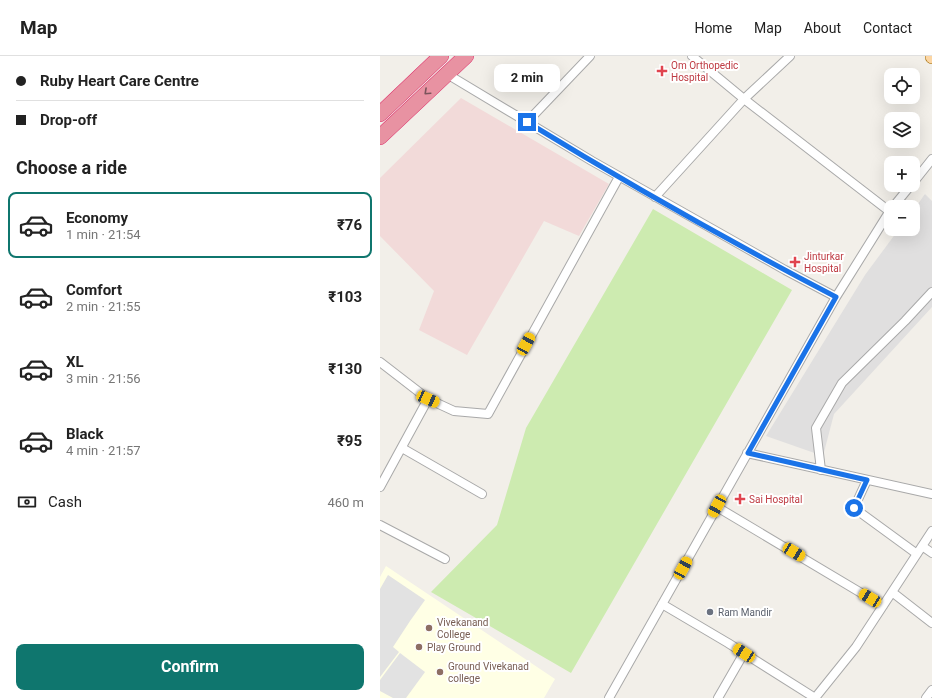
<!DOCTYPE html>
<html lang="en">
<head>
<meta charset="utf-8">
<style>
  :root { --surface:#fff; --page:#f6f6f6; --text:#222; --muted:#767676; --line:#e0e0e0; --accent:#0f766e }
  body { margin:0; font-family:Roboto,sans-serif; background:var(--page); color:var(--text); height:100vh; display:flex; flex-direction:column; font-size:15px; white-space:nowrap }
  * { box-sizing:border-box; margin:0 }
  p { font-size:13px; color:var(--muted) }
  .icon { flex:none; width:22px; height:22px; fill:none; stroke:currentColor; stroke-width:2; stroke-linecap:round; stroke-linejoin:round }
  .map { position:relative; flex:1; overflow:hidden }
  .side { display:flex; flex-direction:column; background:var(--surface); width:380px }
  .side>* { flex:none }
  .hud { display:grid; align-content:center; height:88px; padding:0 16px; background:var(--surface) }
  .controls { position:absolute; left:504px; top:12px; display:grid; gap:8px }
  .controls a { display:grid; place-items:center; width:36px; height:36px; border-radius:8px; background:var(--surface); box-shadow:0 4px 16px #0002; font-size:20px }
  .end { position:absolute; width:18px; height:18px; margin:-9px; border:5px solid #1a73e8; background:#fff; box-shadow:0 0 0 2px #fff }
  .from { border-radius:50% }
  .bubble { position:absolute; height:28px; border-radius:8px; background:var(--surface); box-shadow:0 4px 16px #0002; font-size:13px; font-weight:700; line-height:28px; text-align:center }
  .car { position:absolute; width:12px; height:24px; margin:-12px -6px; border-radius:5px; box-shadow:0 0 3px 1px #0007; background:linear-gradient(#f5c518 24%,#345 0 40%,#f5c518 0 76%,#345 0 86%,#f5c518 0) }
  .hud b { display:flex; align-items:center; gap:14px; height:38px; font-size:15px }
  .hud b+b { border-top:1px solid var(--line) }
  .hud i { width:10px; height:10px; background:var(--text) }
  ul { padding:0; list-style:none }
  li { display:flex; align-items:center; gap:12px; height:66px; margin:0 8px 6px; padding:0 8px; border:2px solid transparent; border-radius:8px }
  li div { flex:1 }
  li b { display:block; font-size:15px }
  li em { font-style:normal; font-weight:700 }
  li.selected { border-color:var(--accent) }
  li>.icon { width:36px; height:36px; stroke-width:1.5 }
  h2 { padding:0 16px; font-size:18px; line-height:48px }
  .pay { display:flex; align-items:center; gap:10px; height:44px; padding:0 16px; font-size:15px }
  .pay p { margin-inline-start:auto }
  .button { display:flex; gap:8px; margin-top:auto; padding:8px 16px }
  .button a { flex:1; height:46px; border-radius:8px; background:var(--accent); color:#fff; font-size:16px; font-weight:700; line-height:46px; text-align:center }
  header { display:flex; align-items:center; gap:24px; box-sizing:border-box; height:56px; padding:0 20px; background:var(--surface); border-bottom:1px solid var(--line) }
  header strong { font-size:19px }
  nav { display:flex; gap:22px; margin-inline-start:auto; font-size:14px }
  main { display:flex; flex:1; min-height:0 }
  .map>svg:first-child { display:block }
  .residential { fill:#e0dfdf }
  .commercial { fill:#f2dad9 }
  .education { fill:#ffffe5 }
  .grass { fill:#cdebb0 }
  .parking { fill:#e2e2e2 }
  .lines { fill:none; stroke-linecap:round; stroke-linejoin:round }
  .street-casing { stroke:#a9a9a9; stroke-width:10 }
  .primary-casing { stroke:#a06b00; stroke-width:14 }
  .highway-casing { stroke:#dc2a67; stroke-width:16 }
  .street { stroke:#fff; stroke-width:8 }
  .primary { stroke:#fcd6a4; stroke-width:13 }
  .highway { stroke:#e892a2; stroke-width:15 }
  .oneway { stroke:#7b545c }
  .route { stroke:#1a73e8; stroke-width:5 }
  .health-dot { fill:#e0444e; stroke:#fff; stroke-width:1.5 }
  .worship-dot { fill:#6b7280; stroke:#fff; stroke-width:1.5 }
  .education-dot { fill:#8d6e63; stroke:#fff; stroke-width:1.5 }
  .labels { text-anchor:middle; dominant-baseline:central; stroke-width:4; stroke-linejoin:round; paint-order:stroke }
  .health-label { font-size:10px; fill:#be3a42; stroke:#fff; text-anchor:start }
  .worship-label { font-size:10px; fill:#5b616d; stroke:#fff; text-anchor:start }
  .education-label { font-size:10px; fill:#785e54; stroke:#fff; text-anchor:start }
</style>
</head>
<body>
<header>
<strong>Map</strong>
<nav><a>Home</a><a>Map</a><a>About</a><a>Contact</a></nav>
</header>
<main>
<section class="side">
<div class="hud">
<b><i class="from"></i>Ruby Heart Care Centre</b>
<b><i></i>Drop-off</b>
</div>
<h2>Choose a ride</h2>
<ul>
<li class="selected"><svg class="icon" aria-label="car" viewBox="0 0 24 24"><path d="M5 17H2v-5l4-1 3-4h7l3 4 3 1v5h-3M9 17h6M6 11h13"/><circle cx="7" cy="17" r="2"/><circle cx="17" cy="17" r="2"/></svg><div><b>Economy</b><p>1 min · 21:54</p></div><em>₹76</em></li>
<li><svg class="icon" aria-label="car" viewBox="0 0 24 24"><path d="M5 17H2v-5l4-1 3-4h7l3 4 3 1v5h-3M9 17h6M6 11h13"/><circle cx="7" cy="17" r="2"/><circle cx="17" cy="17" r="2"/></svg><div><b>Comfort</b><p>2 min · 21:55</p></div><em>₹103</em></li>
<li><svg class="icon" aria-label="car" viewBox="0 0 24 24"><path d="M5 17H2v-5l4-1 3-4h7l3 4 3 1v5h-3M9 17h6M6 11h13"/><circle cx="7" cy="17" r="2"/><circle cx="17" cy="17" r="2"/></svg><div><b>XL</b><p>3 min · 21:56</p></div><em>₹130</em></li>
<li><svg class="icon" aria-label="car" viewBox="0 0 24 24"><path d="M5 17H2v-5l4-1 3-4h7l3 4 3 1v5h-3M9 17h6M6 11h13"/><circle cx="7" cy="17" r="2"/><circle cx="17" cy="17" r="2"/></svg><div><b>Black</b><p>4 min · 21:57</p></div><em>₹95</em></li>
</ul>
<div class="pay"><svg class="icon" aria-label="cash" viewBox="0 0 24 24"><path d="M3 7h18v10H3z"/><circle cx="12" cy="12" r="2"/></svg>Cash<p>460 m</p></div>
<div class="button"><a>Confirm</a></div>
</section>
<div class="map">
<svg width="552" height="642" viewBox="0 0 552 642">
  <rect width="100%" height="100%" fill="#f2efe9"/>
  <!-- residential -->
  <path class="residential" d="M545 138 552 145V251L454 358 443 400 386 380 485 219 519 173H533V155Z"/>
  <!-- commercial -->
  <path class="commercial" d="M81 42 229 128 199 180 164 165 87 299 39 274 54 235 0 180V122Z"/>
  <!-- education -->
  <path class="education" d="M6 510 175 623 164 642H0V521Z"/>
  <!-- grass -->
  <path class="grass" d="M273 153 412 234 191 617 51 536 117 469 146 372Z"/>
  <!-- parking -->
  <path class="parking" d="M8 519 45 544 30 565 13 591 19 596 0 621V533Z
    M20 597 45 616 26 642H13L0 635V624Z"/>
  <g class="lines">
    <defs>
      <path id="street" d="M312 0 364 43 509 155
        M67 18 212 105 405 214 456 241
        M147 66 210 0
        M533 127 552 103
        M275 141 364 43 410 0
        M513 151 531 129
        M0 306 48 343 74 355 108 358 239 121
        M22 392 102 438
        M367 397 552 438
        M441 414 436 372 462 327 525 265 552 236
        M487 424 474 452 537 498
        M0 431 48 343
        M337 451 503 550
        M0 469 65 503
        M542 490 552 497
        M512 536 552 567
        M282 548 348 587 435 642
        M229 642 456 241 511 153
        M338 642 364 597
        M435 642 476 591 552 475
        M546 642 552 634"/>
      <path id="primary" d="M552 0V1"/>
      <path id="highway" d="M0 58 61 0
        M0 81 86 0"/>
    </defs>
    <!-- street casing -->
    <use href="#street" class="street-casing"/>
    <!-- primary casing -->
    <use href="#primary" class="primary-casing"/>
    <!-- highway casing -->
    <use href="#highway" class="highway-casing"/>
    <!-- street -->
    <use href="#street" class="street"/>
    <!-- primary -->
    <use href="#primary" class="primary"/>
    <!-- highway -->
    <use href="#highway" class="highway"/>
  </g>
  <!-- one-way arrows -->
  <defs><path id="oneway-chevron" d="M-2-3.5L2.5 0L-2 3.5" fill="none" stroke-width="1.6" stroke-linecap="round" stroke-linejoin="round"/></defs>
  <use class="oneway" href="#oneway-chevron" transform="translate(47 36) rotate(137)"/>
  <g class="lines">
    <!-- route -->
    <path class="route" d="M147 66C248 128 351 186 456 241L368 397 487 424 474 452"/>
  </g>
  <!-- markers -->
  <g class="health-dot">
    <path d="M280 9h4v4h4v4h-4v4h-4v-4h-4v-4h4z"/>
    <path d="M413 200h4v4h4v4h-4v4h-4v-4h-4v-4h4z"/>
    <path d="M358 437h4v4h4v4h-4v4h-4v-4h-4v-4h4z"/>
  </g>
  <circle class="worship-dot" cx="330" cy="556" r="4"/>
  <g class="education-dot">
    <circle cx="49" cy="572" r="4"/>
    <circle cx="39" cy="591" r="4"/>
    <circle cx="60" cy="616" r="4"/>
  </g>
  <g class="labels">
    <!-- health labels -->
    <g class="health-label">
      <text x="291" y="9">Om Orthopedic<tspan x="291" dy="12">Hospital</tspan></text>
      <text x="424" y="200">Jinturkar<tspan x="424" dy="12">Hospital</tspan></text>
      <text x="369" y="443">Sai Hospital</text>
    </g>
    <!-- worship labels -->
    <g class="worship-label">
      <text x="338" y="556">Ram Mandir</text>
    </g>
    <!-- education labels -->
    <g class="education-label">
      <text x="57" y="566">Vivekanand<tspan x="57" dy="12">College</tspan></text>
      <text x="47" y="591">Play Ground</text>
      <text x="68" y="610">Ground Vivekanad<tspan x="68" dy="12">college</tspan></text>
    </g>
  </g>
</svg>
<div class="controls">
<a><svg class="icon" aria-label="locate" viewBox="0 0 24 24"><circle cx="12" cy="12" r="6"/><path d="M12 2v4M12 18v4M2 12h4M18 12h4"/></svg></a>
<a><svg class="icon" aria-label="layers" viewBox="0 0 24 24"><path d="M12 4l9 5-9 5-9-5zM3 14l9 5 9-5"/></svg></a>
<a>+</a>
<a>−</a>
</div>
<i class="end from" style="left:474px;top:452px"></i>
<i class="end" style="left:147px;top:66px"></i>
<div class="bubble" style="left:114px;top:8px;width:66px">2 min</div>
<i class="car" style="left:146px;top:288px;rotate:29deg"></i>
<i class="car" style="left:48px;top:343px;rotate:114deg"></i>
<i class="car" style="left:337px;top:450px;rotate:209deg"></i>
<i class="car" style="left:414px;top:496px;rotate:121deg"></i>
<i class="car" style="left:303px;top:512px;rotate:29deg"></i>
<i class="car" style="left:490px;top:542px;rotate:301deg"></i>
<i class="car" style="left:364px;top:597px;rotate:303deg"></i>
</div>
</main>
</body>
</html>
